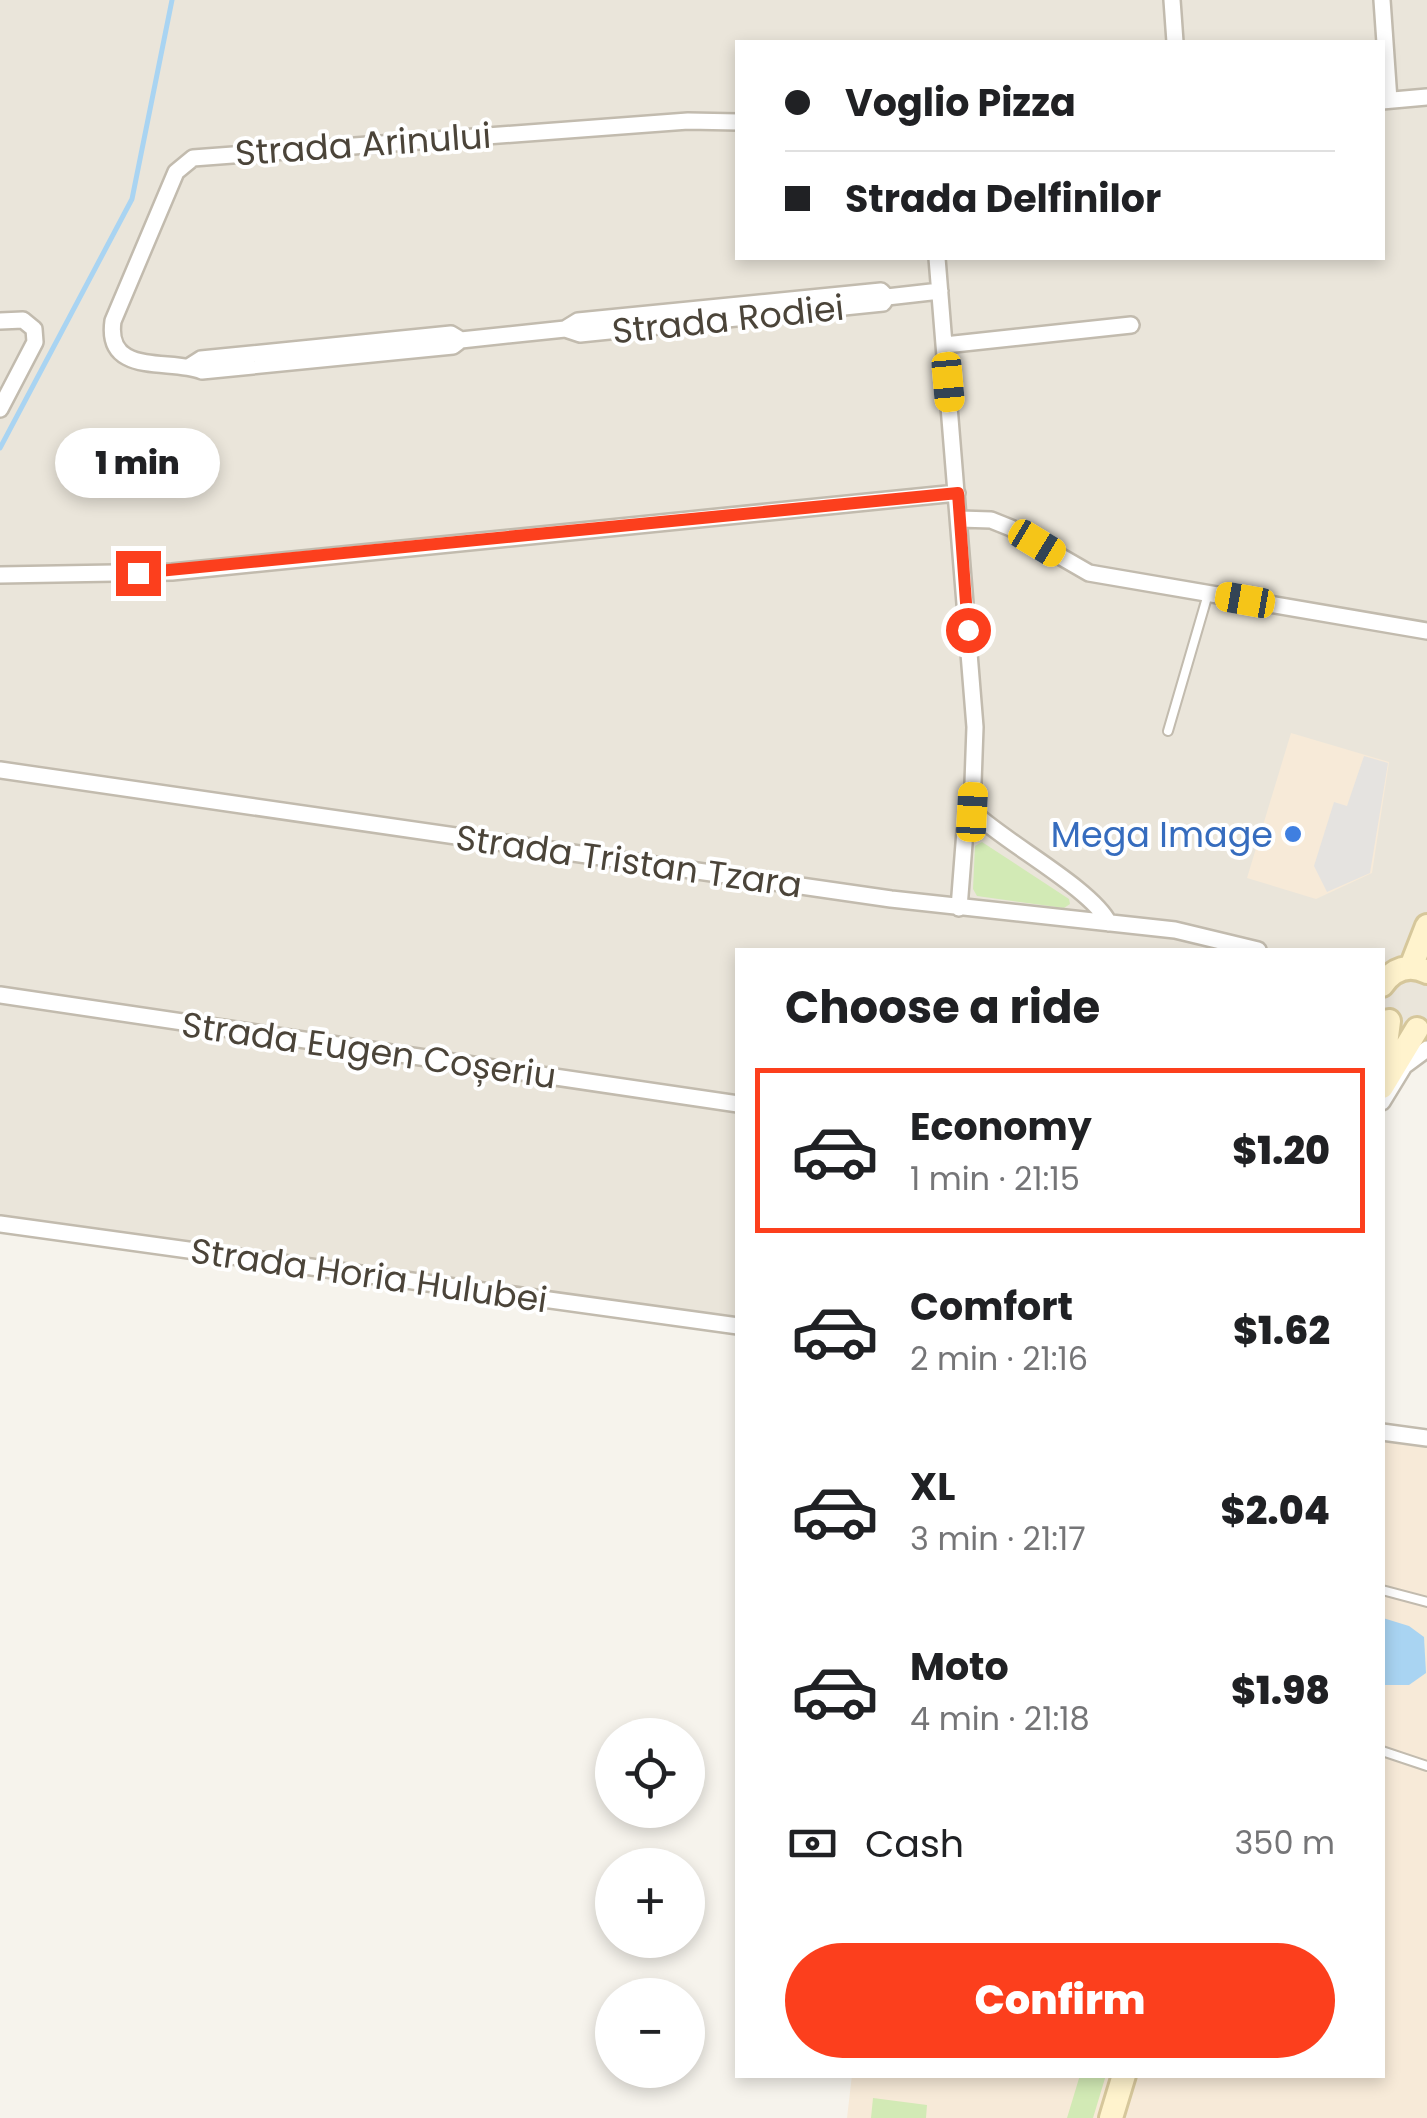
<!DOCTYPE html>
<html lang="en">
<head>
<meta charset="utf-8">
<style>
  :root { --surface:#fff; --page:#f2f2f2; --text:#202124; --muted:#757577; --line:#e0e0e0; --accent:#fc3f1d }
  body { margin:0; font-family:Poppins,sans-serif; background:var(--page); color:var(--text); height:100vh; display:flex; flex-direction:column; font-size:38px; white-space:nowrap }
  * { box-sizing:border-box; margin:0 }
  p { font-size:32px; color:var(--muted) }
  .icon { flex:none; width:55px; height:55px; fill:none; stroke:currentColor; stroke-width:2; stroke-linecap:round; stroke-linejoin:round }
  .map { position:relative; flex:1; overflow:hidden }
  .drawer { position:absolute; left:735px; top:948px; width:650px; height:1130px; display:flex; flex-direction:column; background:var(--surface); border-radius:0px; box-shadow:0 5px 15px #0003 }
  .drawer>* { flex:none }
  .hud { position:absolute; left:735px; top:40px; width:650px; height:220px; border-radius:0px; box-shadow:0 5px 15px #0003; display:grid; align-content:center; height:220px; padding:0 50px; background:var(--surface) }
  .tools { position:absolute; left:595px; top:1718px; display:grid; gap:20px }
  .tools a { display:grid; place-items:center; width:110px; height:110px; border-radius:50%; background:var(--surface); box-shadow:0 5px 15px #0003; font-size:50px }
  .end { position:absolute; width:45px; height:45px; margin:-22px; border:12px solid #fc3f1d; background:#fff; box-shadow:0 0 0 5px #fff }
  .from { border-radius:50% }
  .bubble { position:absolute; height:70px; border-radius:35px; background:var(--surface); box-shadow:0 5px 15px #0003; font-size:32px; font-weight:800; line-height:70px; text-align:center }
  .car { position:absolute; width:30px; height:60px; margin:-30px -15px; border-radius:12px; box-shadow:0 0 8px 2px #0007; background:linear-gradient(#f5c518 24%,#345 0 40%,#f5c518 0 76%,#345 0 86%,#f5c518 0) }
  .hud b { display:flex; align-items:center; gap:35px; height:95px; font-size:38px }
  .hud b+b { border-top:2px solid var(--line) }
  .hud i { width:25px; height:25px; background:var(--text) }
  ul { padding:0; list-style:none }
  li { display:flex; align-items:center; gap:30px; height:165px; margin:0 20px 15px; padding:0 30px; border:5px solid transparent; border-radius:0px }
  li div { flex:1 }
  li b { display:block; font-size:38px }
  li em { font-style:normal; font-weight:800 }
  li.active { border-color:var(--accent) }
  li>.icon { width:90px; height:90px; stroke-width:1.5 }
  h2 { padding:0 50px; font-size:45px; line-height:120px }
  .pay { display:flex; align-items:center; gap:25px; height:110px; padding:0 50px; font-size:38px }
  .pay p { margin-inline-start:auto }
  .primary-button { display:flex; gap:20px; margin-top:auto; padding:20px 50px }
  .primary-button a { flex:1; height:115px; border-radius:60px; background:var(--accent); color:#fff; font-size:40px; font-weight:800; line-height:115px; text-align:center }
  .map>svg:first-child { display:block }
  .residential { fill:#eae5da; fill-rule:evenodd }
  .commercial { fill:#f7ead8 }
  .green { fill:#d2eab5 }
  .parking { fill:#e5e3e0 }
  .water { fill:#a9d4f2 }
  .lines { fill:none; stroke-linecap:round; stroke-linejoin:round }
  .stream { stroke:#a9d4f2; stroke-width:5 }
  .lane-casing { stroke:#c2bbae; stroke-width:12 }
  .street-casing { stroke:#c2bbae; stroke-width:20 }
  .secondary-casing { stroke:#d6c79b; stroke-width:28 }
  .lane { stroke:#fff; stroke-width:8 }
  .street { stroke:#fff; stroke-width:15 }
  .secondary { stroke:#fff3cd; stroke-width:22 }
  .route { stroke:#fc3f1d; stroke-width:12 }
  .shop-dot { fill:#3f7fe0; stroke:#fff; stroke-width:4 }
  .labels { text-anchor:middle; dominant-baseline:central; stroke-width:8; stroke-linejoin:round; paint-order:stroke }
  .street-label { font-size:35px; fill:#4b4439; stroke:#fff }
  .shop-label { font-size:35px; fill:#366cbe; stroke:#fff; text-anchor:end }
</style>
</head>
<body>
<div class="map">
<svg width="1427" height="2118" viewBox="0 0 1427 2118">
  <rect width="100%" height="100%" fill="#f6f3ec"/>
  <!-- residential -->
  <path class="residential" d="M0 0H1427V1039L1383 1028 1382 950H738L737 1317 0 1217ZM738 42H1382V258H738Z"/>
  <!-- commercial -->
  <path class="commercial" d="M1291 733 1389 762 1372 873 1316 899 1247 878Z
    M1383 1437 1427 1444V2118H847L852 2075H1382Z"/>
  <!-- green -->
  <path class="green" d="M982 842 1069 899 1070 904 1064 908 977 896 973 889 975 846Z
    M1080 2075H1106L1093 2118H1067Z
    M873 2098 927 2105 926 2118H871Z"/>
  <!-- parking -->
  <path class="parking" d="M1364 756 1388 763 1370 873 1327 892 1314 866 1334 802 1347 806Z"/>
  <!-- water -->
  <path class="water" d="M1383 1618 1409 1626 1424 1637 1426 1673 1409 1685H1383Z"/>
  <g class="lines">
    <!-- stream -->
    <path class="stream" d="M0 448 132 199 172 0"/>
    <defs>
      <path id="lane" d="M1168 731 1208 594
        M1382 1590 1427 1602
        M1382 1751 1427 1766"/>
      <path id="street" d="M1172 0 1175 42
        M1382 0 1389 100
        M1382 101 1427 97
        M738 122 688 121 193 158 176 172 113 321C105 377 170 358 202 371L453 346 461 340 565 329 578 321 881 291 887 297
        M937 258 975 727 972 811C1007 844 1091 888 1109 923
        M0 321 23 320 34 329 35 342 0 409
        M565 329 580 334 883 303 887 297 940 291
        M945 345 1131 325
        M190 366 201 359 451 334 461 340
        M960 519 991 520 1011 528 1089 573 1427 631
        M0 575 172 572 957 493
        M0 770 891 899 1175 930 1258 950
        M959 908 965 831 972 811
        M0 995 738 1104
        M1382 1102 1404 1066 1427 1049
        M0 1224 738 1326
        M1382 1432 1427 1438"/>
      <path id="secondary" d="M1411 967 1427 926
        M1382 985C1393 969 1409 963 1427 972
        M1382 1075 1389 1021
        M1382 1087 1417 1029
        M1111 2118 1124 2075"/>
    </defs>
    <!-- lane casing -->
    <use href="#lane" class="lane-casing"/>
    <!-- street casing -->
    <use href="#street" class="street-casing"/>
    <!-- secondary casing -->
    <use href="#secondary" class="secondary-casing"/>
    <!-- lane -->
    <use href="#lane" class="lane"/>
    <!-- street -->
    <use href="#street" class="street"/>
    <!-- secondary -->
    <use href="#secondary" class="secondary"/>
  </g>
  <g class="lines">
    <!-- route -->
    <path class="route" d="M138 573 958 493 968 630"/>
  </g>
  <!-- markers -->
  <circle class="shop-dot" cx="1293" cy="834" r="10"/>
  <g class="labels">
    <!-- street labels -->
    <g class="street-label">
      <text transform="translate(363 144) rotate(-4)">Strada Arinului</text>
      <text transform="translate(728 319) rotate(-6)">Strada Rodiei</text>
      <text transform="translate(629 861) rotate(8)">Strada Tristan Tzara</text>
      <text transform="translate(369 1050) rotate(8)">Strada Eugen Coșeriu</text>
      <text transform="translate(369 1275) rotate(8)">Strada Horia Hulubei</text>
    </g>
    <!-- shop labels -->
    <g class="shop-label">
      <text x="1273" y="834">Mega Image</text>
    </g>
  </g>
</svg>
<div class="tools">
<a><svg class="icon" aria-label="locate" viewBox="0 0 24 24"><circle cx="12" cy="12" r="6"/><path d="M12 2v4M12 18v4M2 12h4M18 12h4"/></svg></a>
<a>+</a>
<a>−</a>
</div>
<i class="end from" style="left:968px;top:630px"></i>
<i class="end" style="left:138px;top:573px"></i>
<div class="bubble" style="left:55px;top:428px;width:165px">1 min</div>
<i class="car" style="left:948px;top:382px;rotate:175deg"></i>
<i class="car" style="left:1037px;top:543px;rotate:121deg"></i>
<i class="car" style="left:1245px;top:600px;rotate:280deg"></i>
<i class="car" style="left:972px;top:812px;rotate:3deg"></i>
<div class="hud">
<b><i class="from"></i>Voglio Pizza</b>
<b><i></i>Strada Delfinilor</b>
</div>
<section class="drawer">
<h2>Choose a ride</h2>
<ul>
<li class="active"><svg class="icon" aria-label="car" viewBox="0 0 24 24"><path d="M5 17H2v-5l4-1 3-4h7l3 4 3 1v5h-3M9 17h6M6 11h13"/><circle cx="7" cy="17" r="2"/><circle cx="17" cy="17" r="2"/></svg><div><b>Economy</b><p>1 min · 21:15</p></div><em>$1.20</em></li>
<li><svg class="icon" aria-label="car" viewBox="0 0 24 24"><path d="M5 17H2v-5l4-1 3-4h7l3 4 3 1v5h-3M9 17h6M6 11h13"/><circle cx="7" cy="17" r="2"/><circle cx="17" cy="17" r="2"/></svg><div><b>Comfort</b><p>2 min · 21:16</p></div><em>$1.62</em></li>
<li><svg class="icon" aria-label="car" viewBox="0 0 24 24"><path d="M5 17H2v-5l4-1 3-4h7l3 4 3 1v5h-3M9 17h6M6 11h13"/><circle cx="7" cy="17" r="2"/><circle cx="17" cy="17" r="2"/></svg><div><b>XL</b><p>3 min · 21:17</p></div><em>$2.04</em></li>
<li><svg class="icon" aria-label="car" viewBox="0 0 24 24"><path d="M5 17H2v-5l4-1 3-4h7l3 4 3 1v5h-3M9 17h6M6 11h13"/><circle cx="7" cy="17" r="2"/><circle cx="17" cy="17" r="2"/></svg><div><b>Moto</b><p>4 min · 21:18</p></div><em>$1.98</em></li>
</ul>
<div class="pay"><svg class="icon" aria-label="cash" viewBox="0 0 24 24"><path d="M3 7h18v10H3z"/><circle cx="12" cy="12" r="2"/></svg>Cash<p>350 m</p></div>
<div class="primary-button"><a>Confirm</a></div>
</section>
</div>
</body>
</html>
